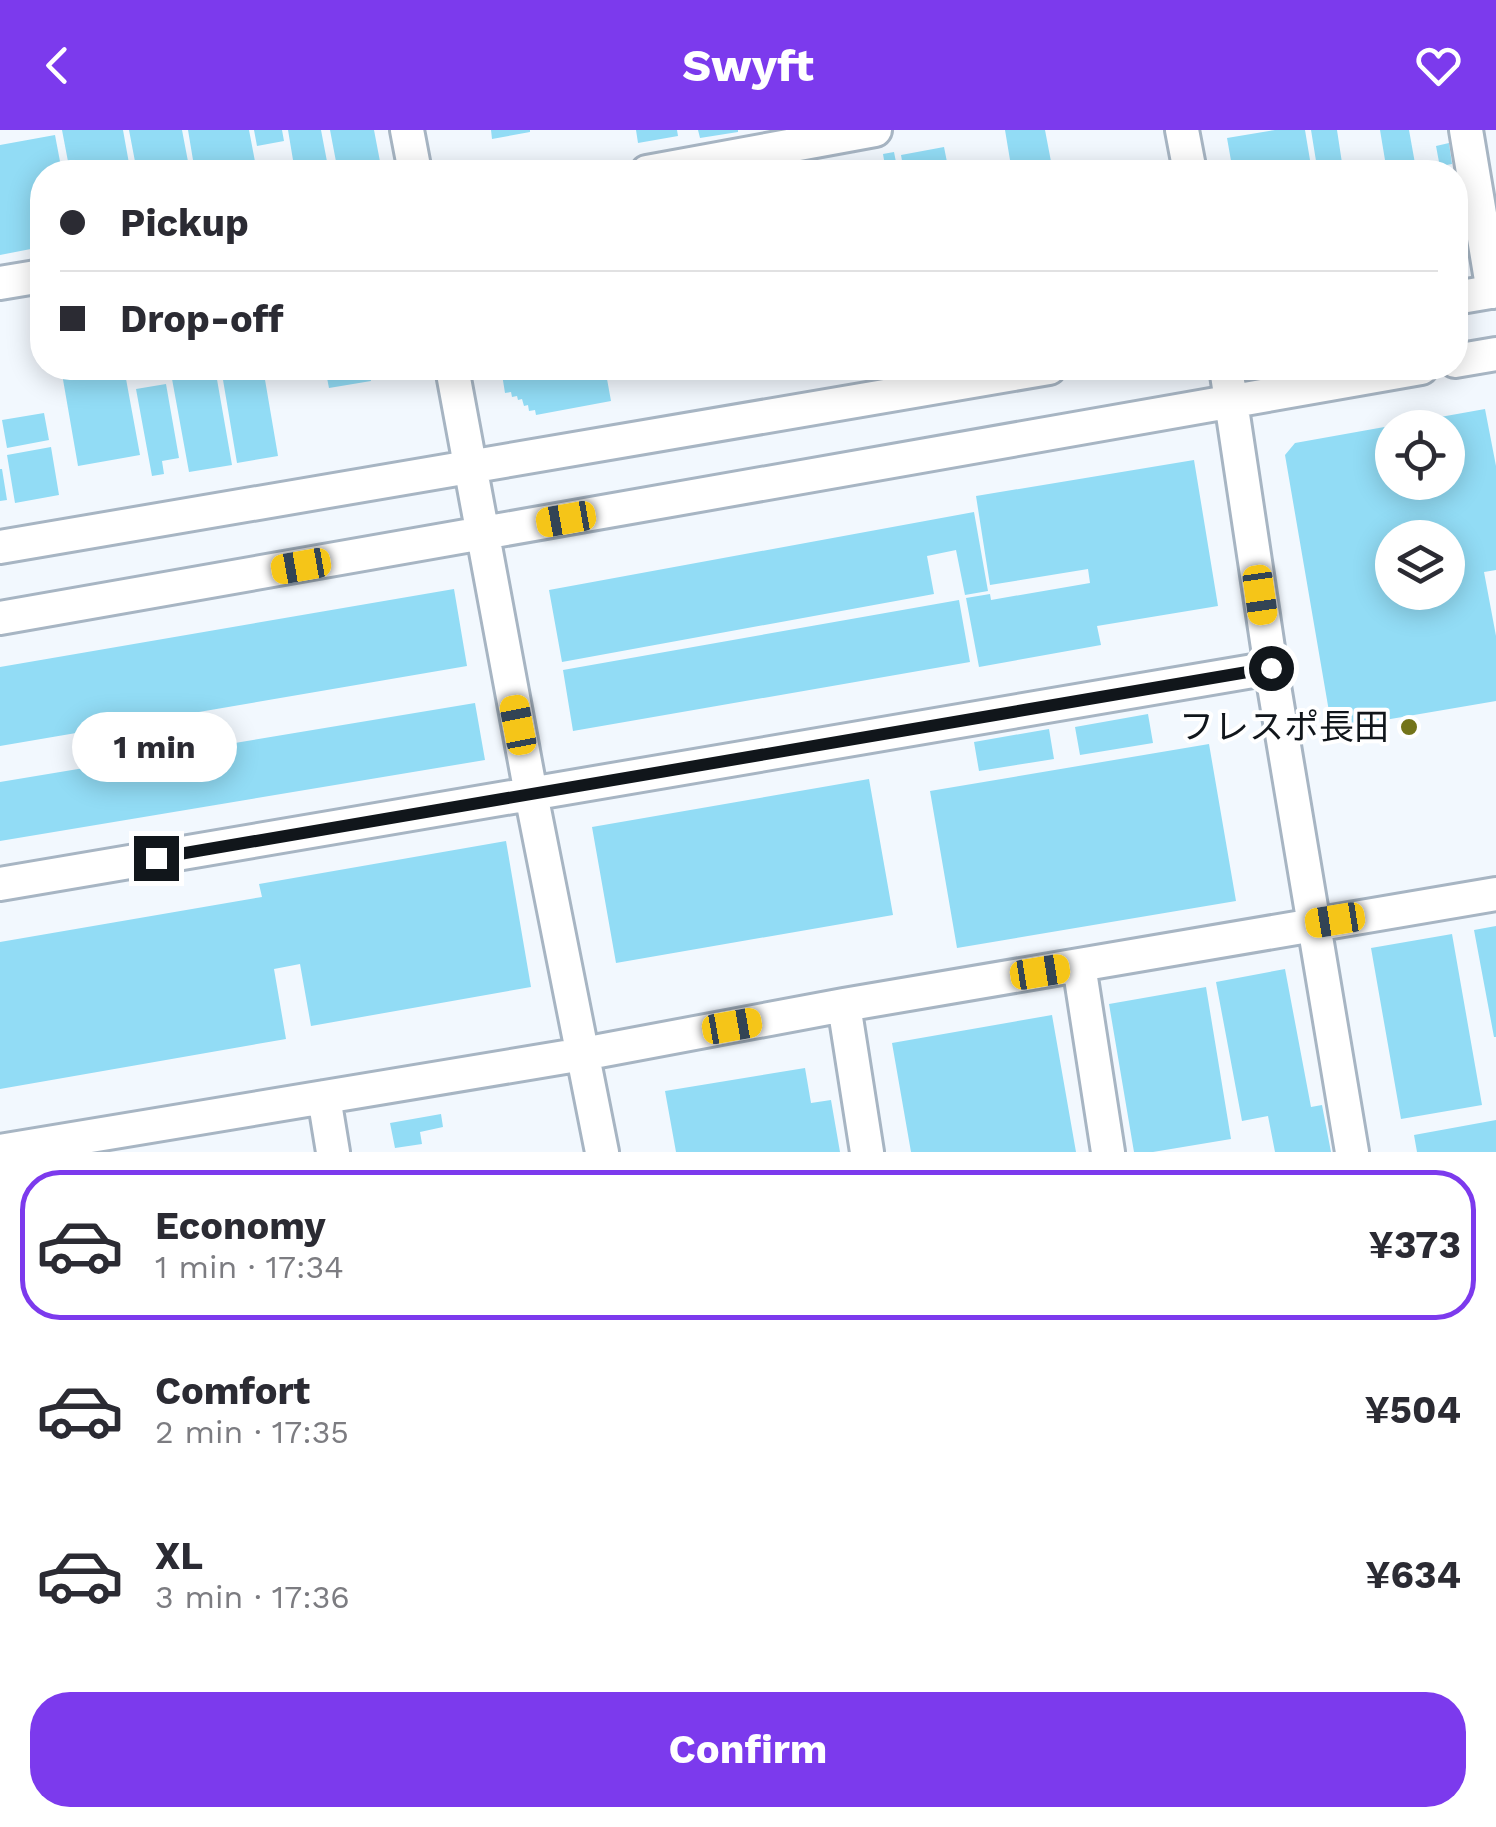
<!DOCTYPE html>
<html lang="en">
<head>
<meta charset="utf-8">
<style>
  :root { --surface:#fff; --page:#f7f7f7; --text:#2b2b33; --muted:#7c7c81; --line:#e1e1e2; --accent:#7c3aed }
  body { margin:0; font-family:"Work Sans","Noto Sans JP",sans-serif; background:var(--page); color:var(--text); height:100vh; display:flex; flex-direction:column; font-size:38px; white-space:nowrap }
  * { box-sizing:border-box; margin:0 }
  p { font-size:32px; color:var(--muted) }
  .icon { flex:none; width:55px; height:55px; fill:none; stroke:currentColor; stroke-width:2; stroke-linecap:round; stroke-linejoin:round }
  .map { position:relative; height:1022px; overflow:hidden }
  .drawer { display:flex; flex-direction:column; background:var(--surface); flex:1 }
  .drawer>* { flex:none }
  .guide { position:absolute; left:30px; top:30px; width:1438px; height:220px; border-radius:40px; box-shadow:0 5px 25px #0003; display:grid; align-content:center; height:220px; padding:0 30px; background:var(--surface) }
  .controls { position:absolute; left:1375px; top:280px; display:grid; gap:20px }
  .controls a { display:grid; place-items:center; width:90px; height:90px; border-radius:50%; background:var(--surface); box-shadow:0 5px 25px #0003; font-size:50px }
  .end { position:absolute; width:45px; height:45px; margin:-22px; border:12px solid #11161b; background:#fff; box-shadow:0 0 0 5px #fff }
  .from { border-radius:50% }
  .bubble { position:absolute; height:70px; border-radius:35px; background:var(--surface); box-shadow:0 5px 25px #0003; font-size:32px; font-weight:700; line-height:70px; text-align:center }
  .car { position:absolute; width:30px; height:60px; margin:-30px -15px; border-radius:12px; box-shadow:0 0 8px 2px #0007; background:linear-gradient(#f5c518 24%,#345 0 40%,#f5c518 0 76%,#345 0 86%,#f5c518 0) }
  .guide b { display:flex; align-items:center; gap:35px; height:95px; font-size:38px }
  .guide b+b { border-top:2px solid var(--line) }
  .guide i { width:25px; height:25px; background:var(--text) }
  ul { padding:18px 0 0; list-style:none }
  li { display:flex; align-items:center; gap:30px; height:150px; margin:0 20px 15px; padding:0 10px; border:5px solid transparent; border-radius:40px }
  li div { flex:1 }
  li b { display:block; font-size:38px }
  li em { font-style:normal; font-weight:700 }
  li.on { border-color:var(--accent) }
  li>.icon { width:90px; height:90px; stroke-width:1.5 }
  .cta { display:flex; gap:20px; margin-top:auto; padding:20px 30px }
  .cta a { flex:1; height:115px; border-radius:40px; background:var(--accent); color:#fff; font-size:40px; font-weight:700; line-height:115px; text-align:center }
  header { display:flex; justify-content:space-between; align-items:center; height:130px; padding:0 30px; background:var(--accent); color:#fff; font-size:45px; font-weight:700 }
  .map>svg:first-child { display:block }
  .building { fill:#92dcf5; fill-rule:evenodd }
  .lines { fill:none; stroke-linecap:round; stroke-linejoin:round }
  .minor-casing { stroke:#a7b5c3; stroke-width:38 }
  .minor { stroke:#fff; stroke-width:32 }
  .route { stroke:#11161b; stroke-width:12 }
  .poi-dot { fill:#73741a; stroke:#fff; stroke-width:4 }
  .labels { text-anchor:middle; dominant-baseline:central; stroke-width:8; stroke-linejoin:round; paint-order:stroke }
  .poi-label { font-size:35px; fill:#11161b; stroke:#fff; text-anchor:end }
</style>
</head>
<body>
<header><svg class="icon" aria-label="back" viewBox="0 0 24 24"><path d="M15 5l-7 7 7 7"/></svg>Swyft<svg class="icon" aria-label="heart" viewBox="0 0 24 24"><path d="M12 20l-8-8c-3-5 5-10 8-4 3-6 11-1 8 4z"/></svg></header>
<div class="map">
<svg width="1496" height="1022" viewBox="0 0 1496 1022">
  <rect width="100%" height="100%" fill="#f2f8fe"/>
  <!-- building -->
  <path class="building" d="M62 0H123L130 39 110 42H70Z
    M129 0H182L190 42H137Z
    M188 0H249L257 42H195Z
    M254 0H282L284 11 257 16Z
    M288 0H321L329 42H295Z
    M330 0H374L382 42H338Z
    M491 0H530V2L492 9Z
    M636 0H677L678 6 638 13Z
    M698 0H738V2L700 8Z
    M1005 0H1045L1053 42H1012Z
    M1275 0H1305L1310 30 1233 42 1227 8Z
    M1311 0H1337L1342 33 1317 37Z
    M1380 0H1409L1416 39 1387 42Z
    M55 5 62 42H42V97L38 98 41 117 0 125V15Z
    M1449 13 1452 34 1430 38 1429 34 1439 32 1436 16Z
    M944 17 949 42H904L901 25Z
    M894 22 898 42H886L883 24Z
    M1359 33 1360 42H1312V40Z
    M1310 36 1311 42H1286V40Z
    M1455 67H1457L1464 111 1460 125H1455Z
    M61 238H124L140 325 78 336Z
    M170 238H215L232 335 189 342Z
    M221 238H263L278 326 237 333Z
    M325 238H369L371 251 329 258Z
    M501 238H605L611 271 536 285 535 280 529 281 528 275 524 276 522 269 518 270 517 266 512 267 511 262 505 263Z
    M166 254 179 328 162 331 164 344 152 346 136 259Z
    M1485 279 1496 336V440L1484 442 1496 506V571L1332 599 1285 325 1295 313ZM1392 298H1448V352H1392ZM1392 408H1448V462H1392Z
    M44 283 49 310 7 318 2 290Z
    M51 317 59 365 15 373 7 325Z
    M1194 330 1218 476 1097 496 1101 515 979 537 966 468 990 464 991 470 1090 453 1088 439 990 455 976 366Z
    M0 339H2L7 370 0 371Z
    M974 382 988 461 965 465 956 420 927 426 934 464 562 532 549 460Z
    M454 459 467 536 0 616V537Z
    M959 470 970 532 573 601 563 540Z
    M475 573 485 630 0 711V652Z
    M1148 584 1153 613 1080 625 1075 597Z
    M1049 599 1054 629 979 641 974 612Z
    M1209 614 1236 771 957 818 930 661Z
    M869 649 893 785 616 833 592 697Z
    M506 711 531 857 311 896 300 834 274 839 286 909 0 959V812L262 767 259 754Z
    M1496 796V907H1494L1474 800Z
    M1452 804 1482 975 1401 989 1371 818Z
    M1285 839 1311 977 1322 975 1331 1022H1275L1268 986 1242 991 1216 852Z
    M1206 857 1231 1009 1153 1022H1134L1109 874Z
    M1052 885 1076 1022H911L892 913Z
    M805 938 811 973 831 970 840 1022H676L665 961Z
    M441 984 443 997 420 1002 422 1014 395 1018 390 993Z
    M1496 990V1022H1417L1414 1005Z"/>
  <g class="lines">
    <defs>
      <path id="minor" d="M407 0 415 42
        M1182 0 1190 42
        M1466 0 1493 162
        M647 42 875 0
        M0 153 42 146
        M1455 168 1496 161
        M1455 231 1496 224
        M452 238 531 664 602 1022
        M1226 238 1271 538 1352 1022
        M0 417 1049 238
        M0 488 1421 238
        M0 754 1271 538
        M1079 835 1108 1022
        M844 875 867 1022
        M324 967 333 1022
        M0 1021 583 924 844 875 1496 764"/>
    </defs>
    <!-- minor casing -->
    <use href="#minor" class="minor-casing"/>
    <!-- minor -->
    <use href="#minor" class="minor"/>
  </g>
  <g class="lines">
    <!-- route -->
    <path class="route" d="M156 728 1271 538"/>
  </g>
  <!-- markers -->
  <circle class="poi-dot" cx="1409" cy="597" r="10"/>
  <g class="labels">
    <!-- poi labels -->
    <g class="poi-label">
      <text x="1389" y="597">フレスポ長田</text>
    </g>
  </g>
</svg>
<div class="controls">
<a><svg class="icon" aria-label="locate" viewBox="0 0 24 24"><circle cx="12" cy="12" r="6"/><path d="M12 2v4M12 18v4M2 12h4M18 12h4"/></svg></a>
<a><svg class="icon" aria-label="layers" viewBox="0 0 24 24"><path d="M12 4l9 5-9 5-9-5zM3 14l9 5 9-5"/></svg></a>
</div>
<i class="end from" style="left:1271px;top:538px"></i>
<i class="end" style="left:156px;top:728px"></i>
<div class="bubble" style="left:72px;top:582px;width:165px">1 min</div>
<i class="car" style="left:566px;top:389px;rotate:260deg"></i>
<i class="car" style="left:301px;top:436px;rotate:260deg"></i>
<i class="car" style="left:1260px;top:465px;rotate:172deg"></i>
<i class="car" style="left:518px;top:595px;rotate:349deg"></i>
<i class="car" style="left:1335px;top:790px;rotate:261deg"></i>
<i class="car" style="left:1040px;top:842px;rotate:81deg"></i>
<i class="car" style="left:732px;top:896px;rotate:80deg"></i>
<div class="guide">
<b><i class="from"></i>Pickup</b>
<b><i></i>Drop-off</b>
</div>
</div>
<section class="drawer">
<ul>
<li class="on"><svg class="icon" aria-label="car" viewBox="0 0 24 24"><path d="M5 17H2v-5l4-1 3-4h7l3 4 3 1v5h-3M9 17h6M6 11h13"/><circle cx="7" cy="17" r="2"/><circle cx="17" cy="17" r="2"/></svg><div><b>Economy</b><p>1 min · 17:34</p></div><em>¥373</em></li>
<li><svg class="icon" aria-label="car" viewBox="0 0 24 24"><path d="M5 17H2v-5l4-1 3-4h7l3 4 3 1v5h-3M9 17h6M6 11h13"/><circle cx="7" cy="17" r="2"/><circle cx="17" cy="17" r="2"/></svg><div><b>Comfort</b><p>2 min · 17:35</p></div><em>¥504</em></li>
<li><svg class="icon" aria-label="car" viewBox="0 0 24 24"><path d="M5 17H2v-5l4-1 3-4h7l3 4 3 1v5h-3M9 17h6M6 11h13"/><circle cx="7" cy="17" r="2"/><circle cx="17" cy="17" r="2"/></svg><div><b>XL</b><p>3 min · 17:36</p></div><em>¥634</em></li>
</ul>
<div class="cta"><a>Confirm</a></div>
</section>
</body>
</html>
